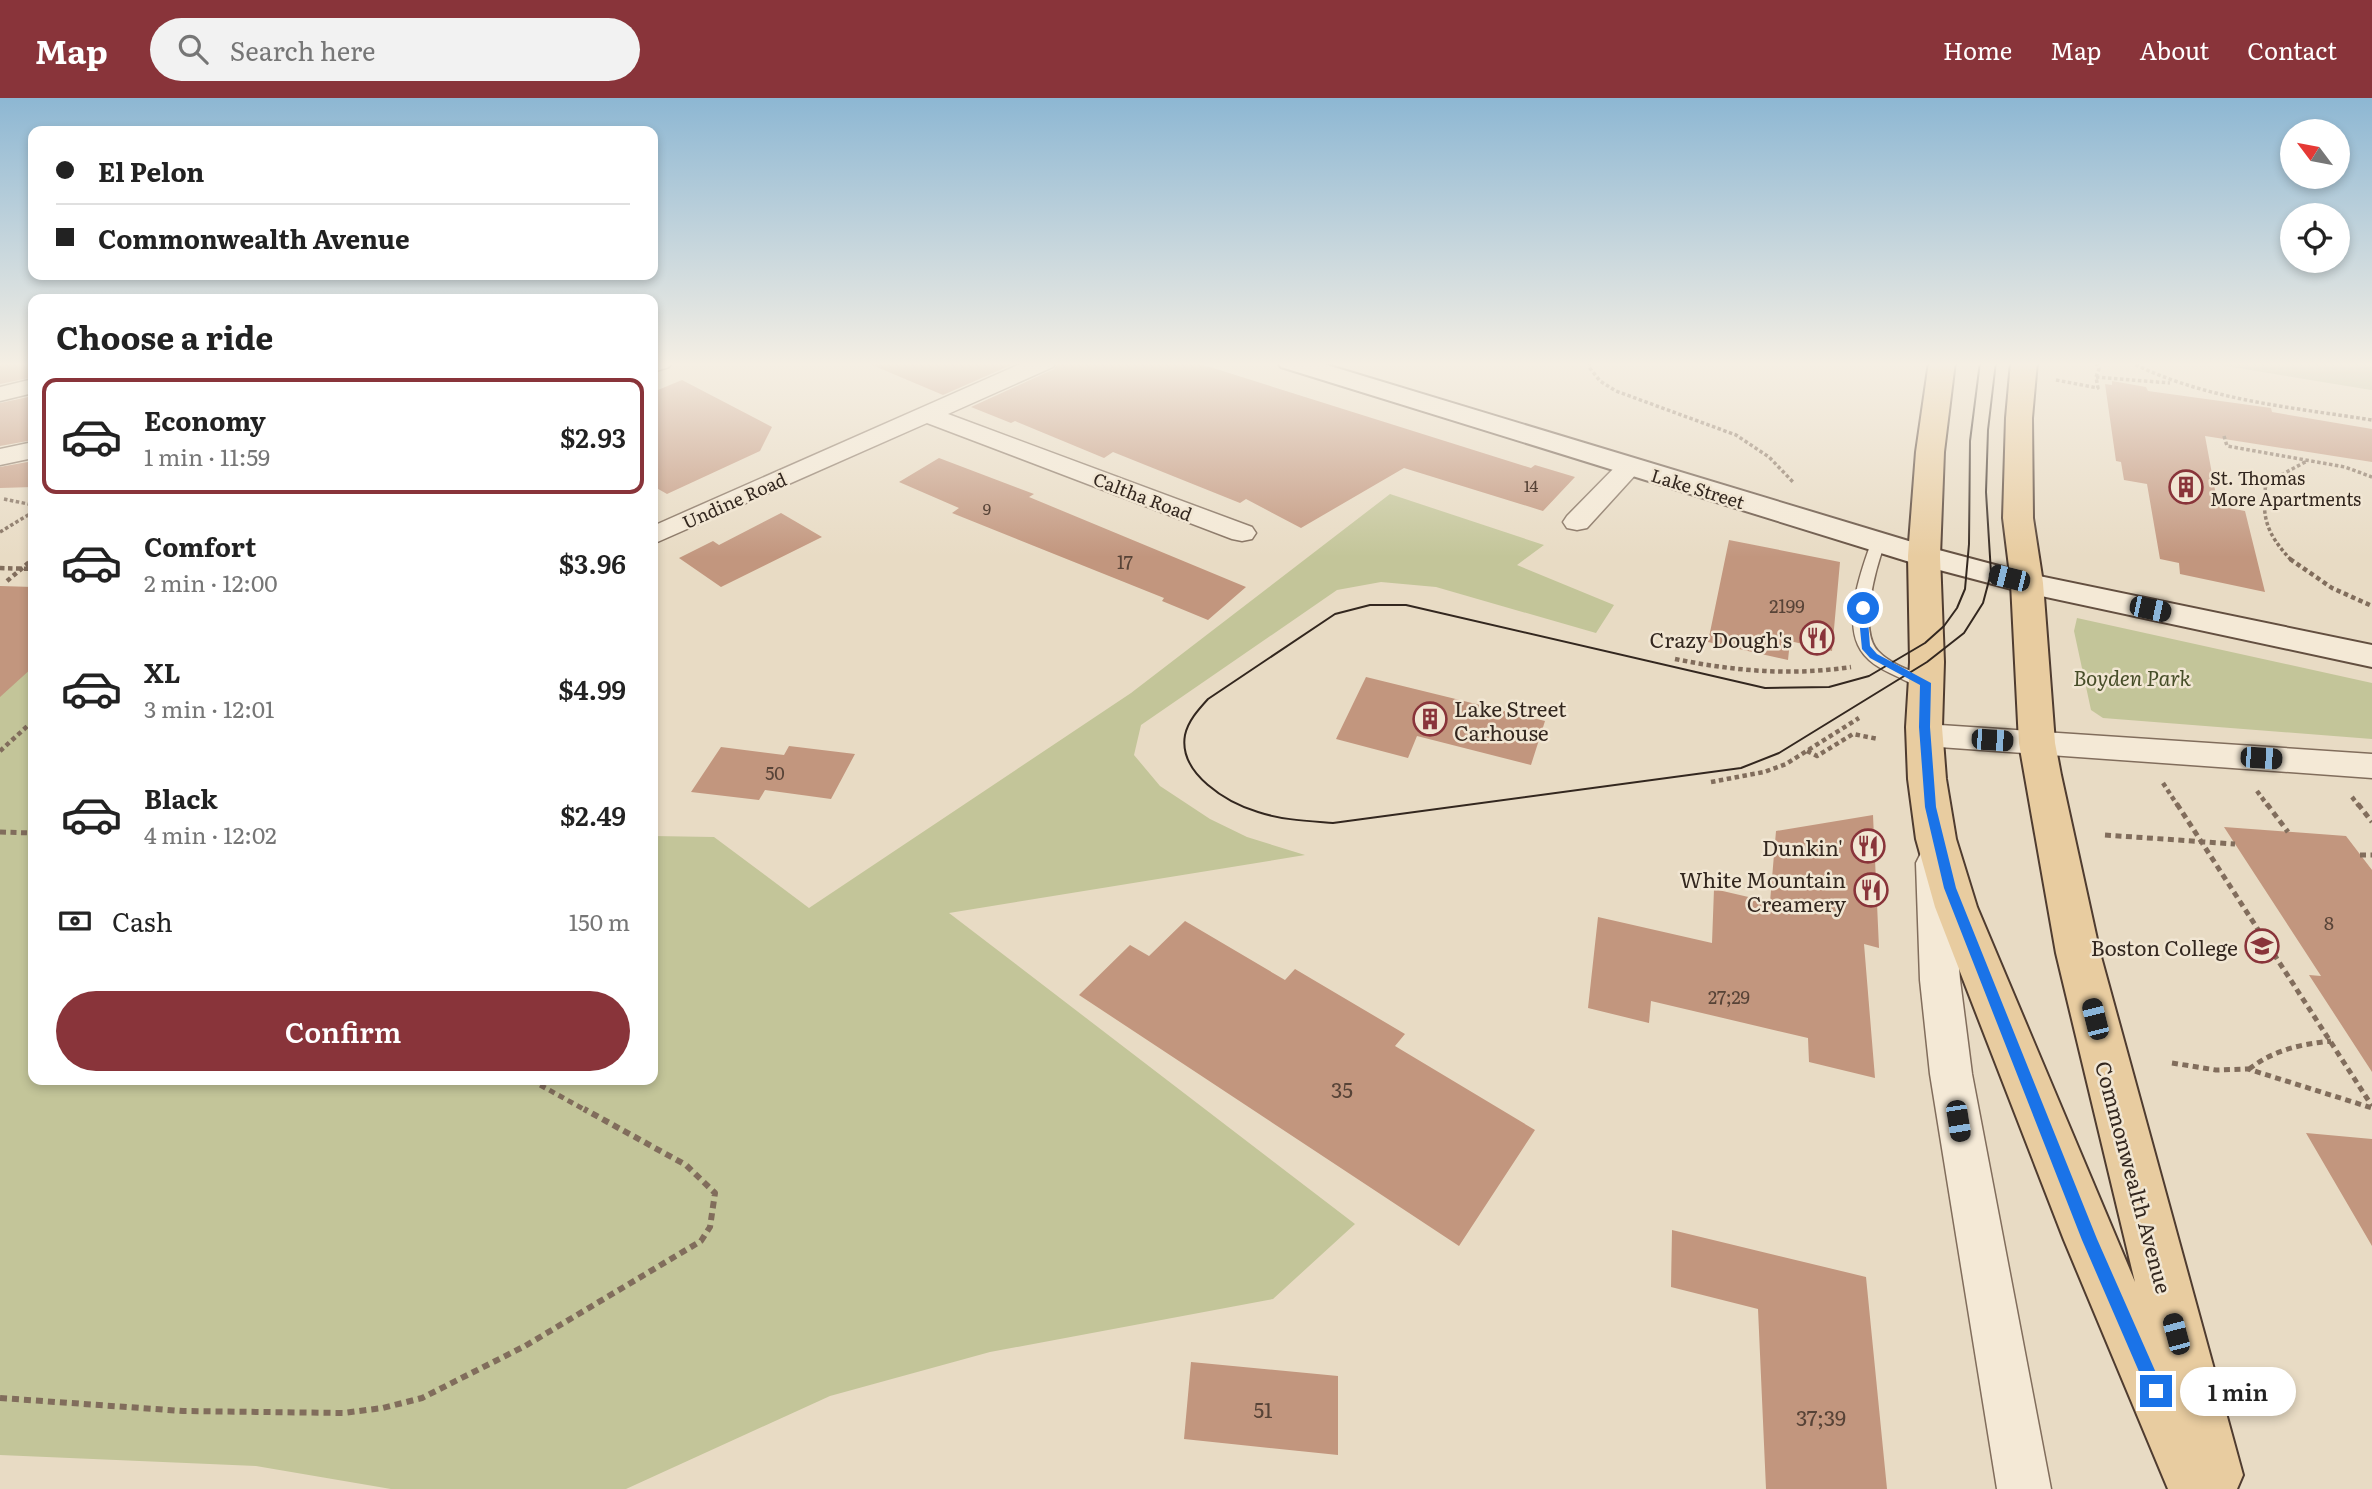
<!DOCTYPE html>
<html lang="en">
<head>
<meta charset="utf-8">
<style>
  :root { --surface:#fff; --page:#f2f2f2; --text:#222; --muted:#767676; --line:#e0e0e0; --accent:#89343a }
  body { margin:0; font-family:Literata,serif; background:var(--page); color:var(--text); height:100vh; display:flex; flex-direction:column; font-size:26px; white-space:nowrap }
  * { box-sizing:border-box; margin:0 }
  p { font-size:23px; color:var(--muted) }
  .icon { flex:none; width:38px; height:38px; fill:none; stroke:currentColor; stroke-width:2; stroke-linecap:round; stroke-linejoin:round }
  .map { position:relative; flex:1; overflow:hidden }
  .details { position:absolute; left:28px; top:196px; width:630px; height:791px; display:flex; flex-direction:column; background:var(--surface); border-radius:14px; box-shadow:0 4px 10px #0003 }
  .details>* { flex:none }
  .guide { position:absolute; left:28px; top:28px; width:630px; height:154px; border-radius:14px; box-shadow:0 4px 10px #0003; display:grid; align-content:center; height:154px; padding:0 28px; background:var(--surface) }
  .needle { width:46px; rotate:302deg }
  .controls { position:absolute; left:2280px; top:21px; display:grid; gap:14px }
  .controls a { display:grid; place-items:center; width:70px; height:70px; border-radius:50%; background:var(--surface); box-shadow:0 4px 10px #0003; font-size:35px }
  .end { position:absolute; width:32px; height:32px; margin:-16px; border:9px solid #1a73e8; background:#fff; box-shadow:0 0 0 4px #fff }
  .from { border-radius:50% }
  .bubble { position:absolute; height:49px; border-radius:24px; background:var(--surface); box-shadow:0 4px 10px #0003; font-size:23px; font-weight:600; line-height:49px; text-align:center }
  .car { position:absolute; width:21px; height:42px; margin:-21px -10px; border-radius:9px; box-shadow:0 0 5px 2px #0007; background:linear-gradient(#222 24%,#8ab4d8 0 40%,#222 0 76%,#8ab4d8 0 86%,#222 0) }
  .guide b { display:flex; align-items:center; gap:24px; height:66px; font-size:26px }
  .guide b+b { border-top:2px solid var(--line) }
  .guide i { width:18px; height:18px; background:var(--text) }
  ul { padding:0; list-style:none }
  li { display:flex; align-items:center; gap:21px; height:116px; margin:0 14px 10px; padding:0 14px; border:4px solid transparent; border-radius:14px }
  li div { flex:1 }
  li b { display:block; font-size:26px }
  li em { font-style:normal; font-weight:600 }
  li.current { border-color:var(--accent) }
  li>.icon { width:63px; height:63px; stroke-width:1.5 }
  h2 { padding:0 28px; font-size:32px; line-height:84px }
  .pay { display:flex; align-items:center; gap:18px; height:77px; padding:0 28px; font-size:26px }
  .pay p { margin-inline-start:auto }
  .action { display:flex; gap:14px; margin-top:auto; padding:14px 28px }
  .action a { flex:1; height:80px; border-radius:42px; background:var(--accent); color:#fff; font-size:28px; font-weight:600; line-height:80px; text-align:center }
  header { display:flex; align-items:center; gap:42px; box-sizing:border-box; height:98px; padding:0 35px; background:var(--accent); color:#fff }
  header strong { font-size:33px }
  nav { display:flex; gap:38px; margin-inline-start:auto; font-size:24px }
  .search { width:490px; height:63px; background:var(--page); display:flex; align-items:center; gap:18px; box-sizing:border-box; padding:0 24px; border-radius:38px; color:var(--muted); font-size:26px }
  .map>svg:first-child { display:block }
  .green { fill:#c3c599 }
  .cemetery { fill:#b9bb98 }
  .building { fill:#c2967e }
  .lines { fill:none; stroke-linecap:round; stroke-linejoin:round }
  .lane-casing { stroke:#816d5c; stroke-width:3 }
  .street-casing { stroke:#816d5c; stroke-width:3 }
  .secondary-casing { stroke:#634f40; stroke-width:4 }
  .primary-casing { stroke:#4f3c30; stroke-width:4 }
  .path-far3 { stroke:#816d5c; stroke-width:3.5; stroke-dasharray:3.5 2.5; stroke-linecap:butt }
  .path-far2 { stroke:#816d5c; stroke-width:4.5; stroke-dasharray:4.5 3.5; stroke-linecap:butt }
  .path-far1 { stroke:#816d5c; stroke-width:5; stroke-dasharray:6 4.5; stroke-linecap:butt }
  .path { stroke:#816d5c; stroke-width:6; stroke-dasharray:7 5; stroke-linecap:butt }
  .lane { fill:#f4e9d6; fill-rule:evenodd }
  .street { fill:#f4e9d6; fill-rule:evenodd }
  .secondary { fill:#f4e9d6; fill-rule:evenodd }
  .primary { fill:#e8cca0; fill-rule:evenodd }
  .tram { stroke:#33271f; stroke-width:2 }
  .route { fill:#1a73e8 }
  .labels { text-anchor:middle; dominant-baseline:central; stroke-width:5; stroke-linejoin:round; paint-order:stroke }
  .far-number-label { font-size:16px; fill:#574337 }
  .far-poi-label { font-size:18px; fill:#33271f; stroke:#f1e6d3; text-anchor:start }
  .far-street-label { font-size:18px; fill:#33271f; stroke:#f1e6d3 }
  .number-label { font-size:18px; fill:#574337 }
  .poi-label { font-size:21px; fill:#33271f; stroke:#f1e6d3; text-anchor:end }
  .park-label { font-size:21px; font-style:italic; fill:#464d28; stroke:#f1e6d3 }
  .near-number-label { font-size:21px; fill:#574337 }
  .street-label { font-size:21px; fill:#33271f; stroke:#f1e6d3 }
</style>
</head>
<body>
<header>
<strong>Map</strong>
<div class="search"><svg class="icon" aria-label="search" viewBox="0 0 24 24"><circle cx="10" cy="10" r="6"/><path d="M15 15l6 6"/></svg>Search here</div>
<nav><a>Home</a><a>Map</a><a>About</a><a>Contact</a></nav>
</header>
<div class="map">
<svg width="2372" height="1391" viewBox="0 0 2372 1391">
  <rect width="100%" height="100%" fill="#e8dbc4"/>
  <!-- green -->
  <path class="green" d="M1390 396 1544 447 1517 467 1614 507 1596 535 1436 489 1381 484 1337 492 1141 627 1134 657 1160 688 1210 721 1247 739 1305 757 949 815 1355 1126 1273 1201 990 1254 830 1298 626 1391H391L256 1368 0 1357V543L33 544V982H653V738L714 739 809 810 1131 595Z
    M2077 520 2372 585V641L2103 620 2091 612 2074 533Z"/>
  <!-- cemetery -->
  <path class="cemetery" d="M2202 264H2372V292L2365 291Z"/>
  <!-- building -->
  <path class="building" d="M0 264H33V279L0 286Z
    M865 264H1018L943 297Z
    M1058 264H1194L1531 370 1535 367 1575 379 1543 413 1404 370 1301 430 1246 401 1240 405 1113 354 1104 360 1015 323 1011 325 971 309 1054 271Z
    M682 282 772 329 760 353 667 396 653 388V294Z
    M2112 283 2146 289 2148 293 2271 310 2272 314 2372 331V364L2205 338 2218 408 2245 413 2265 494 2180 476 2179 465 2160 461 2147 386 2124 382 2121 364 2116 363 2105 286 2112 287Z
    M33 298V342L0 348V305Z
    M939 360 1034 396 1029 399 1246 489 1208 522 1162 503 1164 500 952 415 959 410 899 384Z
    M33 363V389L0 390V369Z
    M781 415 822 439 721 489 679 460 713 443 719 447Z
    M1729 442 1840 464 1832 553 1790 543 1788 562 1708 544Z
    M0 488 33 489V569L0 599Z
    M1366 579 1545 623 1531 667 1417 638 1408 660 1336 641Z
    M789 648 855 656 831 701 765 692 759 702 691 694 721 649 784 657Z
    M1873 717 1879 850 1864 846 1875 980 1809 964 1808 940 1651 903 1649 925 1588 910 1598 819 1712 845 1714 791 1770 804 1776 733Z
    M2224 729 2346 738 2372 772V974L2309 877 2321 878Z
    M1185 823 1285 882 1295 871 1405 936 1395 948 1535 1032 1459 1148 1079 897 1130 847 1149 858Z
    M2306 1035 2372 1041V1148Z
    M1672 1132 1866 1179 1887 1391H1766L1758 1211 1671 1189Z
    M1191 1264 1338 1278V1357L1184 1341Z"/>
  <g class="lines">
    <defs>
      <path id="lane" d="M1878 441 1885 445C1876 469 1858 532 1878 553 1891 567 1914 574 1932 581L1934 585 1932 589C1920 592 1907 583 1896 578 1881 571 1865 563 1858 547 1845 518 1861 473 1871 445Z"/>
      <path id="street" d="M653 264H672L669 269 653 274Z
        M1025 264H1056L1053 269 948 316 1252 429 1256 435 1252 441 1242 443 1232 441 927 325 653 446V428Z
        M33 281V295L0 303V289Z
        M33 344V360L0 367V351Z
        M1629 361 1638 364 1642 369 1638 374 1587 430 1577 432 1567 430 1563 424 1567 418 1620 364Z
        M1925 626 2372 656V680L1925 648 1913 645 1908 637 1913 629Z
        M1934 751 1947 755 1952 765 1960 882 1972 976 2051 1391H1997L1930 976 1920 882 1916 765 1921 755Z"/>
      <path id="secondary" d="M1278 264H1317L1935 451 2029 476 2372 547V569L2027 495 1913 465 1281 269Z"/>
      <path id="primary" d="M1929 264H1955L1944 354 1940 458 1944 564 1942 629 1946 681 1956 741 1977 809 2135 1184 2056 855 2019 645 2011 485 2003 420 2006 320 2011 264H2037L2032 320 2033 420 2043 485 2055 645 2061 677 2100 855 2243 1377 2237 1391H2168L2064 1142 1935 809 1916 741 1908 681 1906 629 1910 564 1908 458 1916 354Z"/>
    </defs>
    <!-- lane casing -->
    <use href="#lane" class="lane-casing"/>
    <!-- street casing -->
    <use href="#street" class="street-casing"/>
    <!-- secondary casing -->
    <use href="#secondary" class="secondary-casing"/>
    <!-- primary casing -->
    <use href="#primary" class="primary-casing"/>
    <!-- path-far3 -->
    <path class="path-far3" d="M1590 264 1589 269 1600 283 1616 293 1736 337 1769 359 1794 385
      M2130 264C2206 302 2289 309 2372 322
      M2096 279 2170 285
      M2056 282 2098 290 2096 279 2099 271 2096 264
      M2224 338 2227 348 2345 369 2372 379
      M4 401 33 407
      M0 434 33 414
      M2291 462C2267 436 2261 420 2266 385L2307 363"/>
    <!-- path-far2 -->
    <path class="path-far2" d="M2290 461 2332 490 2372 508
      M0 470 33 471
      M7 483 33 461
      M1675 561C1734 573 1791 578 1851 569
      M0 653 33 623
      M1807 653 1817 658 1853 636 1878 641
      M1711 684 1764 674 1786 666 1859 620
      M2163 685 2178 708
      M2257 693 2268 708
      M2352 699 2359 708"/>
    <!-- path-far1 -->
    <path class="path-far1" d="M2177 706 2372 1008
      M2267 706 2288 734
      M2358 706 2372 724
      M0 734 33 735
      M2105 737 2235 746
      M2360 757H2372
      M2172 965 2216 972 2248 971 2372 1010
      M2249 971C2274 952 2301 946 2331 943
      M531 982 587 1013"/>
    <!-- path -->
    <path class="path" d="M0 1300 183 1313 343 1315 383 1310 422 1300 525 1248 701 1143 710 1129 715 1095 686 1067 584 1011"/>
    <!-- lane -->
    <use href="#lane" class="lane"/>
    <!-- street -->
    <use href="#street" class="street"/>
    <!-- secondary -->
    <use href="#secondary" class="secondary"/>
    <!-- primary -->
    <use href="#primary" class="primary"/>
    <!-- tram -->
    <path class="tram" d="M1980 264 1970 343 1969 446 1965 491 1957 510 1944 528 1925 545 1869 578 1829 589 1765 590 1406 507H1370L1335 516 1208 601C1198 612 1188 623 1185 637 1178 676 1228 705 1258 714 1282 722 1308 723 1333 725L1741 670 1779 655 1927 564 1964 535 1983 505 1991 475 1986 394 1988 332 1996 264"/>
  </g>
  <!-- sky -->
  <linearGradient id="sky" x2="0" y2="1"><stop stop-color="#8db7d3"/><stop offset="0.58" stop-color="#f5efe4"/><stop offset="1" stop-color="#f5efe4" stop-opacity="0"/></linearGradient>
  <rect width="2372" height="459" fill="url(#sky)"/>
  <!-- route -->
  <path class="route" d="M1863 507 1867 510 1870 548 1877 556 1931 585 1930 629 1936 709 1956 790 2097 1141 2164 1293 2162 1299 2156 1301 2150 1299 2082 1142 1944 790 1925 709 1919 629 1920 587 1870 560 1862 551 1858 510Z"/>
  <!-- icons -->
  <defs>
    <symbol id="building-ring" viewBox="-11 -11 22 22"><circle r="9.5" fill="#f1e6d3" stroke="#89343a" stroke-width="1.5"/><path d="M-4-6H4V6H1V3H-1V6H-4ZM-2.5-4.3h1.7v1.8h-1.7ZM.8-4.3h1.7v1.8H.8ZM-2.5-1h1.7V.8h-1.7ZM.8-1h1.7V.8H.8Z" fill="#89343a"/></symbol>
    <symbol id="restaurant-ring" viewBox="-11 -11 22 22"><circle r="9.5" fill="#f1e6d3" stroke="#89343a" stroke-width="1.5"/><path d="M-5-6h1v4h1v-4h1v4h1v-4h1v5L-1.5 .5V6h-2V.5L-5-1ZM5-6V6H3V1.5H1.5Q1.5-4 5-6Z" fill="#89343a"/></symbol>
    <symbol id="university-ring" viewBox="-11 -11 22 22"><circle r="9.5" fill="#f1e6d3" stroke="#89343a" stroke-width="1.5"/><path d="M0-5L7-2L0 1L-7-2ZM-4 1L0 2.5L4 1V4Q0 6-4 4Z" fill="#89343a"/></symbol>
  </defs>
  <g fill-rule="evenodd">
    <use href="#building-ring" x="2167" y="370" width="38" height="38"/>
    <use href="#restaurant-ring" x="1798" y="521" width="38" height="38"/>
    <use href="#building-ring" x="1411" y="602" width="38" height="38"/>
    <use href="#restaurant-ring" x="1849" y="729" width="38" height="38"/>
    <use href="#restaurant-ring" x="1852" y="773" width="38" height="38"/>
    <use href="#university-ring" x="2243" y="829" width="38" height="38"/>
  </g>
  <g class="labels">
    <!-- far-number labels -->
    <g class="far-number-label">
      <text x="1531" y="387">14</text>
      <text x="987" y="410">9</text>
    </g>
    <!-- far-poi labels -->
    <g class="far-poi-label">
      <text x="2210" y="379">St. Thomas<tspan x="2210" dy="21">More Apartments</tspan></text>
    </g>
    <!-- far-street labels -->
    <g class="far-street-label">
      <text transform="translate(1698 390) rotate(17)">Lake Street</text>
      <text transform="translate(1143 398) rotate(21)">Caltha Road</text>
      <text transform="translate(734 402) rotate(-24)">Undine Road</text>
    </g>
    <!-- number labels -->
    <g class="number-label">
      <text x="1125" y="463">17</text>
      <text x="1787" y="507">2199</text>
      <text x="775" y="674">50</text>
      <text x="2329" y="824">8</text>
      <text x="1729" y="898">27;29</text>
    </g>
    <!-- poi labels -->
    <g class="poi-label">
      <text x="1792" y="540">Crazy Dough's</text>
      <text x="1454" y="609" text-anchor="start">Lake Street<tspan x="1454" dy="24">Carhouse</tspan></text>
      <text x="1843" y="748">Dunkin'</text>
      <text x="1846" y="780">White Mountain<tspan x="1846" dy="24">Creamery</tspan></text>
      <text x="2238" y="848">Boston College</text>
    </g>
    <!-- park labels -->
    <g class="park-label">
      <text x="2132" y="578">Boyden Park</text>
    </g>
    <!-- near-number labels -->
    <g class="near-number-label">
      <text x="1342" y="990">35</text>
      <text x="1263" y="1310">51</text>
      <text x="1821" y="1318">37;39</text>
    </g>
    <!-- street labels -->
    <g class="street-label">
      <text transform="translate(2135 1079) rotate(75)">Commonwealth Avenue</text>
    </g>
  </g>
</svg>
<div class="controls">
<a><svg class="needle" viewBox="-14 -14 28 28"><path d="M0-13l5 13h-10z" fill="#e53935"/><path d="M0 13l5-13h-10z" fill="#767676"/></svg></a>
<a><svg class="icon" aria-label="locate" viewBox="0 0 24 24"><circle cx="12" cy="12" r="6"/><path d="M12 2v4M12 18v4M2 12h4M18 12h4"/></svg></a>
</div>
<i class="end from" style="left:1863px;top:510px"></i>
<i class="end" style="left:2156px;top:1293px"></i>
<div class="bubble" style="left:2180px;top:1269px;width:116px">1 min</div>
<i class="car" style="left:2009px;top:480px;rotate:284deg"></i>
<i class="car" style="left:2150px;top:511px;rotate:102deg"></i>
<i class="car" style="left:1992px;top:642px;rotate:94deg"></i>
<i class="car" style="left:2261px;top:660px;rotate:94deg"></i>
<i class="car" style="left:2095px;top:921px;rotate:346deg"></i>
<i class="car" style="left:1958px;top:1023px;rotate:171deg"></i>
<i class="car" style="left:2176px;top:1236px;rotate:345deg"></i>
<div class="guide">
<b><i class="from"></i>El Pelon</b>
<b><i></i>Commonwealth Avenue</b>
</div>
<section class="details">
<h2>Choose a ride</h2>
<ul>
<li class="current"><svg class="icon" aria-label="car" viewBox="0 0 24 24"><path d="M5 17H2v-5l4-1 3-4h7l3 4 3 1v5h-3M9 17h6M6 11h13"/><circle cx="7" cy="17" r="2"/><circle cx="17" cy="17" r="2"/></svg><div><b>Economy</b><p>1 min · 11:59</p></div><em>$2.93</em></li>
<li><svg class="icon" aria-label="car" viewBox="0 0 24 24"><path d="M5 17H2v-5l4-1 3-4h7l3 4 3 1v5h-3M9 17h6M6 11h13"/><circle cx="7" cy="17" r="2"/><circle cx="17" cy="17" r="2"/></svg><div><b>Comfort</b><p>2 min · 12:00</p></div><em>$3.96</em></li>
<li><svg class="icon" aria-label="car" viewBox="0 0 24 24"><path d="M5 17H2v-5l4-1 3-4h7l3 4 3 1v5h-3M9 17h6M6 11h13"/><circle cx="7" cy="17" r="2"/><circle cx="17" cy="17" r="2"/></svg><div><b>XL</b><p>3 min · 12:01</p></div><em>$4.99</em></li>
<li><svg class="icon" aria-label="car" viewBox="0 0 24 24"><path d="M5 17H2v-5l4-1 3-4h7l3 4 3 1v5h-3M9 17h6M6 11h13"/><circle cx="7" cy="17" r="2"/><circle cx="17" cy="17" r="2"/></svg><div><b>Black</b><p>4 min · 12:02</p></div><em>$2.49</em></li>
</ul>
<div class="pay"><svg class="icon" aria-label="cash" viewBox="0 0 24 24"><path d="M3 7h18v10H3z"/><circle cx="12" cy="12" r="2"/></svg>Cash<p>150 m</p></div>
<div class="action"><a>Confirm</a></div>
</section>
</div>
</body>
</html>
